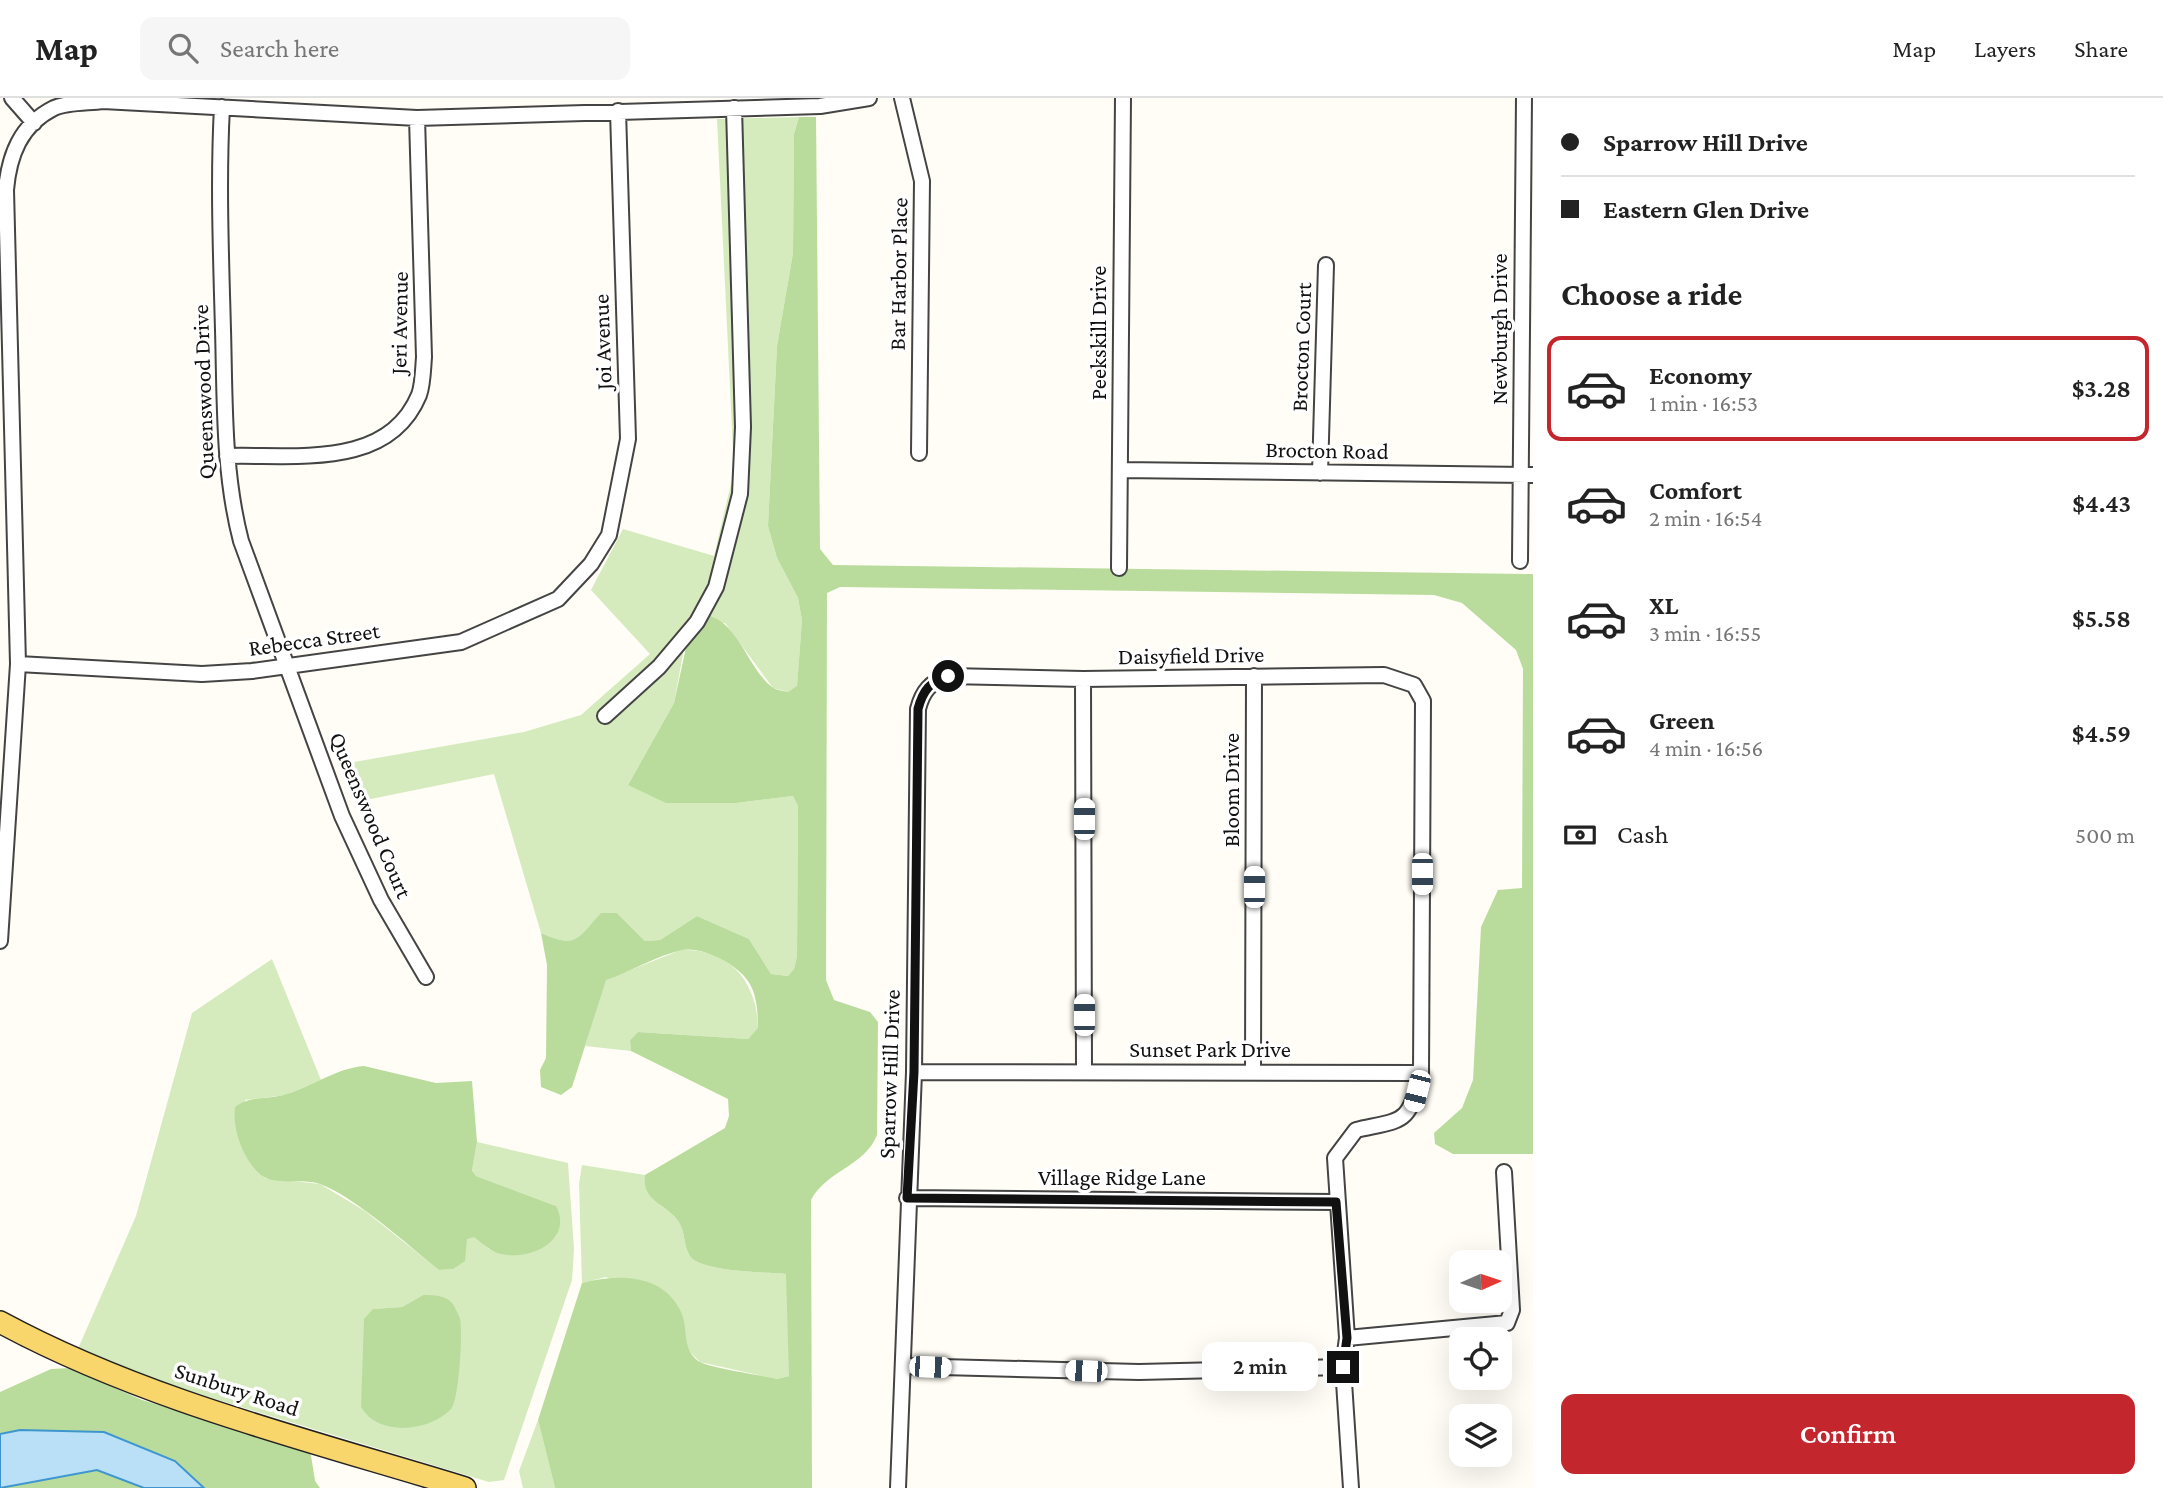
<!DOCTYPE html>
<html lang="en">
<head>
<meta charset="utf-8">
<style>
  :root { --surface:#fff; --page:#f6f6f6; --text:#222; --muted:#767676; --line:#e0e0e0; --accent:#c4262e }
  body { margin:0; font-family:"Crimson Pro",serif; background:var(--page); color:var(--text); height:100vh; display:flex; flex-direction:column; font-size:26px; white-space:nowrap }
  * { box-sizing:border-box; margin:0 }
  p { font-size:23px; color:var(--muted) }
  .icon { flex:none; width:38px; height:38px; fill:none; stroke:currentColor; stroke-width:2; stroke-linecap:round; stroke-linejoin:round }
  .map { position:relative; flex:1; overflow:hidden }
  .panel { display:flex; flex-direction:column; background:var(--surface); width:630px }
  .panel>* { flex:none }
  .hud { display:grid; align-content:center; height:154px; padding:0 28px; background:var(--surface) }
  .needle { width:46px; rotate:87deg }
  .fabs { position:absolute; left:1449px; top:1152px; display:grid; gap:14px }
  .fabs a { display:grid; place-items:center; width:63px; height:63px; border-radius:14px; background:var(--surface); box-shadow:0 7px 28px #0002; font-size:35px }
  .end { position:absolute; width:32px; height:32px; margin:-16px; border:9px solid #111; background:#fff; box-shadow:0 0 0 4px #fff }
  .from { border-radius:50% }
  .bubble { position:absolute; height:49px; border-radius:14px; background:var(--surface); box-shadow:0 7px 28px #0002; font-size:23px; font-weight:600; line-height:49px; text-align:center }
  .car { position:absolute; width:21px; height:42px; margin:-21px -10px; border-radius:9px; box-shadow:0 0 5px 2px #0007; background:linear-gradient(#fff 24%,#345 0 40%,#fff 0 76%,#345 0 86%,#fff 0) }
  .hud b { display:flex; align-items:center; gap:24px; height:66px; font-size:26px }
  .hud b+b { border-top:2px solid var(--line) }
  .hud i { width:18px; height:18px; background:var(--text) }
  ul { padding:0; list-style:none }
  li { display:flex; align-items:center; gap:21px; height:105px; margin:0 14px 10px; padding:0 14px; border:4px solid transparent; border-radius:14px }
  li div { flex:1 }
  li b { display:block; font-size:26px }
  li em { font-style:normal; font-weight:600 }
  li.selected { border-color:var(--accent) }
  li>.icon { width:63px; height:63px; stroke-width:1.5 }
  h2 { padding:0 28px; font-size:32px; line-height:84px }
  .pay { display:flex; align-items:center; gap:18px; height:77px; padding:0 28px; font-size:26px }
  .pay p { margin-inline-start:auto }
  .primary-button { display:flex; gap:14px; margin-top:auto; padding:14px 28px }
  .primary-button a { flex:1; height:80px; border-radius:14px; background:var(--accent); color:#fff; font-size:28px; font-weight:600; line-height:80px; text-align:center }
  header { display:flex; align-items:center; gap:42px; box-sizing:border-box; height:98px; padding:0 35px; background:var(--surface); border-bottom:2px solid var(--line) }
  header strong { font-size:33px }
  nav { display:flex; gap:38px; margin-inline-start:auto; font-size:24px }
  .search { width:490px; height:63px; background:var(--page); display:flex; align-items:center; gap:18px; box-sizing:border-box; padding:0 24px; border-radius:14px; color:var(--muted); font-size:26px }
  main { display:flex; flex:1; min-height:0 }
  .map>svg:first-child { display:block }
  .green { fill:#d5ebbd; fill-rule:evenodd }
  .forest { fill:#b9dc9c }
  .water { fill:#b9e0f7; stroke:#3f96cf; stroke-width:2 }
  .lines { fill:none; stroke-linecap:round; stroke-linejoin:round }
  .minor-casing { stroke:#444; stroke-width:18 }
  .primary-casing { stroke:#222; stroke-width:24 }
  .minor { stroke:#fff; stroke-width:14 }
  .primary { stroke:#f9d66b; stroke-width:21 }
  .route { stroke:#111; stroke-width:9 }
  .labels { text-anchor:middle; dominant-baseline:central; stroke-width:7; stroke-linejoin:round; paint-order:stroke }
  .street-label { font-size:23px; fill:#111; stroke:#fff }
</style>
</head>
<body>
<header>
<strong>Map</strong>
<div class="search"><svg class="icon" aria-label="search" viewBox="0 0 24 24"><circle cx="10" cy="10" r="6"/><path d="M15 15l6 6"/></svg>Search here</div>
<nav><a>Map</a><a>Layers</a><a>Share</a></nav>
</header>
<main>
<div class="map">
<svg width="1533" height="1390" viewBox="0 0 1533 1390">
  <rect width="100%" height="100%" fill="#fffdf5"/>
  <!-- green -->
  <path class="green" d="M799 19 794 36 793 155 777 248 768 428 777 460 798 500 802 522 797 589 788 594 773 590 725 525 687 534 674 605 628 687 736 705 793 698 798 708 797 858 794 871 788 878 771 876 749 841 697 818 660 842 645 843 617 815H602C577 841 577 851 541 835L494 676 356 704 343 666 524 634 581 617 650 556 591 492 623 431 714 458 734 373 717 21Z
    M681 852C730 850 758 885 758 931L748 941 638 934 630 942 631 953 585 948 605 882Z
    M272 861 321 982 286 997 245 1002 265 1080 320 1086 365 1113 439 1172 453 1171 467 1140 474 1138 489 1151 556 1108 476 1078 472 1071 477 1044 568 1065 574 1151 572 1182 504 1382 489 1384 175 1289 77 1253 136 1118 192 915ZM423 1197 361 1309 373 1211 402 1209Z
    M582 1067 645 1077C643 1101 660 1104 674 1118 687 1131 682 1145 690 1158 700 1174 766 1174 786 1176L789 1183V1278L777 1281 700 1264 687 1251 681 1214 606 1179 582 1185 579 1086Z
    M538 1322 555 1390H523L519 1373Z"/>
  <!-- forest -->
  <path class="forest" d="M799 19H816L820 451 833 467 1533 476V1056H1453L1435 1046 1434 1035 1462 1010 1473 982 1481 829 1498 792 1522 790 1523 571 1516 552 1462 505 1434 497 840 489 827 495 826 882 834 902 870 914 878 924 877 1037C865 1068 826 1073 811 1102L812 1390H555L538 1322 582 1185C617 1176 663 1175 681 1214 689 1231 681 1250 698 1263 709 1270 761 1277 777 1281L789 1278 786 1176C766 1174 700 1174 690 1158 682 1145 687 1131 674 1118 660 1104 642 1101 645 1077L725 1030 729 1018 728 1001 631 953 630 942 638 934 748 941 758 930C758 915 757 896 748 883 737 866 702 848 682 852 656 858 630 874 606 882L572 989 561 997 541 989 540 972 546 960 547 867 541 835C577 851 577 841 601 815H617L645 843 660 842 697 818 749 841 771 876 788 878 794 871 797 858 798 708 793 698 736 705H666L628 687 674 605 693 517C736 511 744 567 772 589 776 592 783 593 788 594L797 588 802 522 798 500 777 460 768 428 777 248 793 155 794 36Z
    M364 968 436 985 472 983 477 1044 472 1072 476 1078 556 1108C574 1142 530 1163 501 1156 491 1154 482 1145 474 1139L467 1141 465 1163 453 1171 439 1172C409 1148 354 1098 320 1086 303 1080 276 1088 261 1077 243 1062 232 1031 235 1009 251 997 269 1002 287 996 313 988 337 970 364 968Z
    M423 1197C435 1197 445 1197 453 1206 455 1210 459 1217 460 1221 463 1233 459 1303 451 1311 429 1334 378 1339 361 1309L364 1221 373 1211 402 1209Z
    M70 1270 142 1302 310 1351 315 1383 320 1390H204L175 1363 20 1332 0 1336V1294L51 1271Z
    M97 1372 144 1390H2Z"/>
  <!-- water -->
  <path class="water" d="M20 1332 104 1334 175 1363 204 1390H144L97 1372 0 1390V1336Z"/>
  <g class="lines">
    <defs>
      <path id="minor" d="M12 0 34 25
        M902 0 922 83 919 355
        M222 9C218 83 221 157 223 232 225 303 223 374 241 443L342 718 381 802 426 879
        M227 358C295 356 388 372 419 297 423 286 423 271 424 259L417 20
        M1120 372 1533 377
        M1320 375 1326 167
        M1520 463 1524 0
        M1119 470 1123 0
        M18 566 202 576 252 573 461 544 558 501 591 466 609 437 628 341 618 13
        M1083 581 1084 973
        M605 618 659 569 697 524 716 489 740 396 743 329 734 10
        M0 843 18 566 6 92C9 58 20 27 54 10 67 4 88 5 103 3L417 20 820 8 869 0
        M914 974 1421 975
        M1253 974 1254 578
        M907 1100 1336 1104
        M1347 1240 1507 1225 1512 1212 1504 1074
        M903 1268 1139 1274 1343 1269
        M898 1390 914 974 918 611C923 592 930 585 948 578L1083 581 1384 577 1414 587 1423 603 1421 975C1408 1027 1405 1021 1356 1032L1335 1060 1347 1240 1343 1269 1351 1390"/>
      <path id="primary" d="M0 1224C144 1302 309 1342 465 1390"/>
    </defs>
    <!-- minor casing -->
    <use href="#minor" class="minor-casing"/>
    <!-- primary casing -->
    <use href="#primary" class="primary-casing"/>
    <!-- minor -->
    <use href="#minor" class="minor"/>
    <!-- primary -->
    <use href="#primary" class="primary"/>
  </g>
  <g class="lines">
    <!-- route -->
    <path class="route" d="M948 578C930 584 923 592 918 611L914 974 907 1100 1336 1104 1347 1240 1343 1269"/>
  </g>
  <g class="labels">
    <!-- street labels -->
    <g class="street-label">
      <text transform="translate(898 176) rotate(-89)">Bar Harbor Place</text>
      <text transform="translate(399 225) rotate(-89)">Jeri Avenue</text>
      <text transform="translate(1499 231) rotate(-90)">Newburgh Drive</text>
      <text transform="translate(1098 235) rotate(-90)">Peekskill Drive</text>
      <text transform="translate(602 244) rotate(-92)">Joi Avenue</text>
      <text transform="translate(1301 249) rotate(-88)">Brocton Court</text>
      <text transform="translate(203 294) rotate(-92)">Queenswood Drive</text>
      <text transform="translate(1327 352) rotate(1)">Brocton Road</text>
      <text transform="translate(314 541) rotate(-8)">Rebecca Street</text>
      <text transform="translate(1191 557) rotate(-1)">Daisyfield Drive</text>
      <text transform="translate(1231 692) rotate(-90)">Bloom Drive</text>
      <text transform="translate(371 717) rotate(67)">Queenswood Court</text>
      <text x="1210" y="951">Sunset Park Drive</text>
      <text transform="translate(889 976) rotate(-88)">Sparrow Hill Drive</text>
      <text x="1122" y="1079">Village Ridge Lane</text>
      <text transform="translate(237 1291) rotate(18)">Sunbury Road</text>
    </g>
  </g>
</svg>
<div class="fabs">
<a><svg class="needle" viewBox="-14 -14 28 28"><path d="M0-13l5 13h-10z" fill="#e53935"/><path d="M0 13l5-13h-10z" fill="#767676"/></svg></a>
<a><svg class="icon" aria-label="locate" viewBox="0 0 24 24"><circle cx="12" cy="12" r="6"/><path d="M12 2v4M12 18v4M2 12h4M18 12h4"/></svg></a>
<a><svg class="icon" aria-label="layers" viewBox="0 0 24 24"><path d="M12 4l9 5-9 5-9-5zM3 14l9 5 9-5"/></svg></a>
</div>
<i class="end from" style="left:948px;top:578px"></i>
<i class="end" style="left:1343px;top:1269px"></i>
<div class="bubble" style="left:1202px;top:1244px;width:116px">2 min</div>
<i class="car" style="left:1084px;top:721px;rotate:0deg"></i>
<i class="car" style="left:1422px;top:776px;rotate:180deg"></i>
<i class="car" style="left:1254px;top:789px;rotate:0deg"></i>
<i class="car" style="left:1084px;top:917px;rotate:0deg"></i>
<i class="car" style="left:1417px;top:993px;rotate:194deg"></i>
<i class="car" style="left:930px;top:1269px;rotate:92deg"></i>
<i class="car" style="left:1086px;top:1273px;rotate:272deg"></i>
</div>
<section class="panel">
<div class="hud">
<b><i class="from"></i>Sparrow Hill Drive</b>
<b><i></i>Eastern Glen Drive</b>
</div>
<h2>Choose a ride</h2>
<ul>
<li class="selected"><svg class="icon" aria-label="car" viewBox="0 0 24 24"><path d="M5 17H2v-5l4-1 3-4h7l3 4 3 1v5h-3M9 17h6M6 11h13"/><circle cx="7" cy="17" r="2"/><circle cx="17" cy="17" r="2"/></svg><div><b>Economy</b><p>1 min · 16:53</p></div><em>$3.28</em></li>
<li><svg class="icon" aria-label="car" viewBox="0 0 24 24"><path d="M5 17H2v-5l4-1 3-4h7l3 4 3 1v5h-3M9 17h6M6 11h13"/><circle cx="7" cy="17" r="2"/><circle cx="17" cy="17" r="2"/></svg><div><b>Comfort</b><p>2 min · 16:54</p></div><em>$4.43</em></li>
<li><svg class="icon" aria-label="car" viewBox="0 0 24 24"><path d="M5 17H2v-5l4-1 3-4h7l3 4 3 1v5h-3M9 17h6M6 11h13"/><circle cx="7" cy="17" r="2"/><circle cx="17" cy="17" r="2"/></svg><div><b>XL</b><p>3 min · 16:55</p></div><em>$5.58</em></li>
<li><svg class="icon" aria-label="car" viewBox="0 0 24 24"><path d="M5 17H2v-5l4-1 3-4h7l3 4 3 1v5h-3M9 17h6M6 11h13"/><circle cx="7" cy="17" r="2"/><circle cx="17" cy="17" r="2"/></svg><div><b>Green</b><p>4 min · 16:56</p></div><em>$4.59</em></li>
</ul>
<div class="pay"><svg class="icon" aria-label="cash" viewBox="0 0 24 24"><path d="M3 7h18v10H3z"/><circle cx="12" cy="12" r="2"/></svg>Cash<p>500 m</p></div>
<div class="primary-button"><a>Confirm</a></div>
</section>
</main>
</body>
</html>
